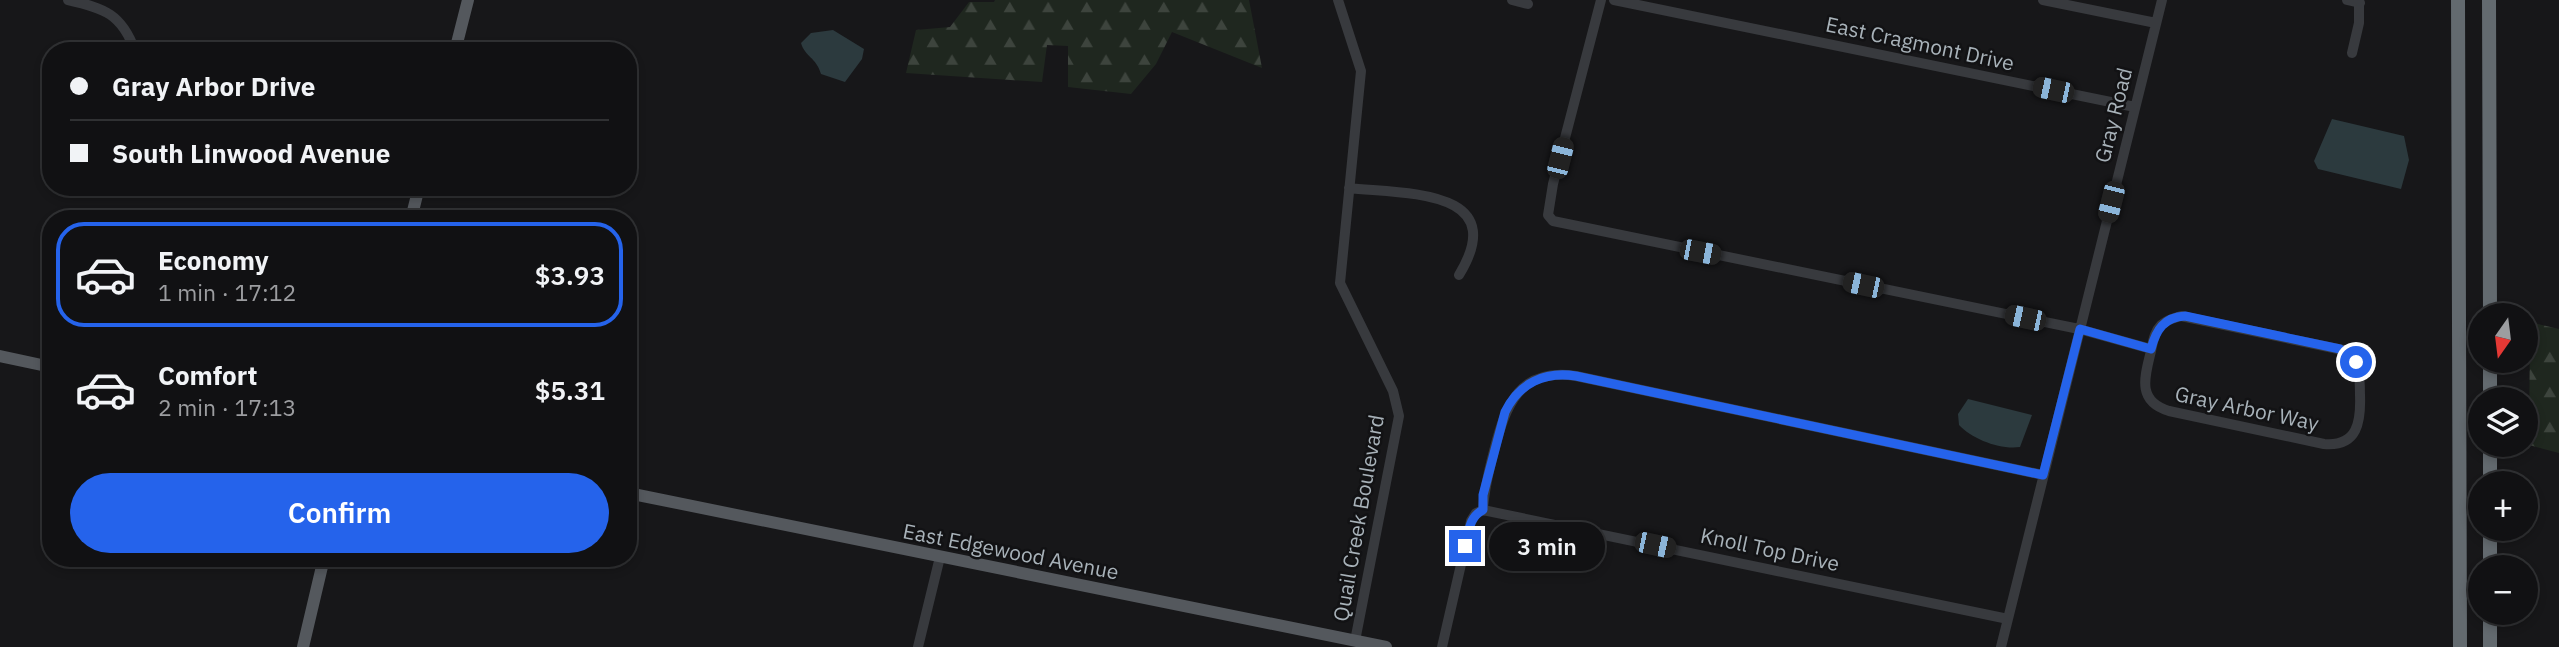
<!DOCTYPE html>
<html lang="en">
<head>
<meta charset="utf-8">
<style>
  :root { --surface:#111113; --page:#1a1a1c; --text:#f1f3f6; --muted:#9c9da0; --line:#303133; --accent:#2563eb }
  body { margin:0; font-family:"IBM Plex Sans",sans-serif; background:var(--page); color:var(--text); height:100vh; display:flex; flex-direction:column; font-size:26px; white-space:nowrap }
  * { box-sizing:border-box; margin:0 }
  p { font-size:23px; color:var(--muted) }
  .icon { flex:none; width:38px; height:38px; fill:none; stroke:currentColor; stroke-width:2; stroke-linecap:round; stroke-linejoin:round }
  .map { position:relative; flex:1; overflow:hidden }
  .drawer { position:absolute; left:42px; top:210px; width:595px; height:357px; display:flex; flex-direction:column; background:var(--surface); border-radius:28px; box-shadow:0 4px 10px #0003,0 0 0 2px var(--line) }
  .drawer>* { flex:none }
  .top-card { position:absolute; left:42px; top:42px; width:595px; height:154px; border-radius:28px; box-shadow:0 4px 10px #0003,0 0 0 2px var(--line); display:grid; align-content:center; height:154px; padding:0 28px; background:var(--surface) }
  .needle { width:46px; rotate:194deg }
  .controls { position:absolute; left:2468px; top:303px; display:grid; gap:14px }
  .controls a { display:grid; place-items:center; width:70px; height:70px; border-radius:50%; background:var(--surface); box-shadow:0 4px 10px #0003,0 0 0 2px var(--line); font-size:35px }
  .end { position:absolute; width:32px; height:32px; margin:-16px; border:9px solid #2563eb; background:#fff; box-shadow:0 0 0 4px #fff }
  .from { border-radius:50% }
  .bubble { position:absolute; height:49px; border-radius:24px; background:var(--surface); box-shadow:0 4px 10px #0003,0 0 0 2px var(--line); font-size:23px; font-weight:600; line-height:49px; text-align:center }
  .car { position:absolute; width:21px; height:42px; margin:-21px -10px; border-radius:9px; box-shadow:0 0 5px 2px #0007; background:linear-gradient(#222 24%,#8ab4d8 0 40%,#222 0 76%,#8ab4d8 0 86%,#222 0) }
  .top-card b { display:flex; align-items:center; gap:24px; height:66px; font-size:26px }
  .top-card b+b { border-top:2px solid var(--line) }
  .top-card i { width:18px; height:18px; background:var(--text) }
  ul { padding:12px 0 0; list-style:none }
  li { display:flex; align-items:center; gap:21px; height:105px; margin:0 14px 10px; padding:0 14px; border:4px solid transparent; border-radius:28px }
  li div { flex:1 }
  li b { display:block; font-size:26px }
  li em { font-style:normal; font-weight:600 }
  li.current { border-color:var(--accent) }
  li>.icon { width:63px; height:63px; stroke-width:1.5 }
  .cta { display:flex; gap:14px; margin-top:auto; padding:14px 28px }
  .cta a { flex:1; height:80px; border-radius:42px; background:var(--accent); color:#fff; font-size:28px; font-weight:600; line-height:80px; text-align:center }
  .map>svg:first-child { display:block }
  .forest { fill:url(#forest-firs) }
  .water { fill:#2c3a3e }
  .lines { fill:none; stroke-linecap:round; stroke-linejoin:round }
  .minor { stroke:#383a3e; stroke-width:10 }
  .major { stroke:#54585d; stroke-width:12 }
  .highway { stroke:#636a6f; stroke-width:14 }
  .route { stroke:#2563eb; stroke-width:9 }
  .labels { text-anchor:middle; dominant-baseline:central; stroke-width:5; stroke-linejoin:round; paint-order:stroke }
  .street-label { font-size:21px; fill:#a8b2b9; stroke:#121214 }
</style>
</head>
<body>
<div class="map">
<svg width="2559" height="647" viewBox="0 0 2559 647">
  <defs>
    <pattern id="forest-firs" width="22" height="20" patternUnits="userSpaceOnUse" patternTransform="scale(1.75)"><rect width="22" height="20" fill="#1f271f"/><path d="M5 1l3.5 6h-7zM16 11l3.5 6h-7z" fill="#3d443d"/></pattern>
  </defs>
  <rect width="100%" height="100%" fill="#171719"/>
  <!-- forest -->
  <path class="forest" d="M995 0H1249L1262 68 1172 32 1156 64 1131 94 1068 87V46L1047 45 1042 82 906 73 916 30 950 27 969 2H994Z
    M2530 322 2559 329V453L2529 445Z"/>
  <!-- water -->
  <path class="water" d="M833 30 864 49 862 59 845 82 821 74C816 57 805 57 801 43L811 33Z
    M2332 119 2404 136 2409 160 2401 189 2318 169 2314 161Z
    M1968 399 2032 415 2020 447C2000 450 1972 439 1959 425L1958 414Z"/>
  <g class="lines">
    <!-- minor -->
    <path class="minor" d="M68 0C104 8 122 14 135 51
      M1338 0 1361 71 1340 283 1393 391 1399 416 1355 641
      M1512 0 1528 4
      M1601 0 1553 184 1548 215 1553 221 2079 329 2151 349
      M1614 0 2135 107
      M2043 0 2156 23
      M2347 0 2360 3
      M2352 53 2359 23V0
      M1349 188C1403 194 1512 188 1459 275
      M2181 316 2343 350C2360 362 2360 376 2360 395 2361 421 2358 447 2324 444L2169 411C2136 401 2145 376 2151 351 2153 342 2154 332 2161 325 2167 320 2173 318 2181 316Z
      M1483 510 2008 619
      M918 647 940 557
      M1442 647 1471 521 1476 513 1483 510C1484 490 1489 470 1494 451 1506 404 1520 367 1576 376L2043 475
      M2001 647 2162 0"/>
    <!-- major -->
    <path class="major" d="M455 51 468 0
      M411 219 419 187
      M0 356 51 367
      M628 493 1386 647
      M303 647 324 558"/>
    <!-- highway -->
    <path class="highway" d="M2458 0 2460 647
      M2489 0 2490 315
      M2490 360V399
      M2490 444V483
      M2490 528V567
      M2490 612V647"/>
  </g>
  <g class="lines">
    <!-- route -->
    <path class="route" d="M1465 546C1469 531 1469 517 1483 510V495L1505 412C1519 383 1545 371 1576 376L2043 475 2080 329 2151 349C2156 330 2164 317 2185 316L2340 349 2350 355 2356 362"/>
  </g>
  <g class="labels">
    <!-- street labels -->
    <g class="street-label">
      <text transform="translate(1920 43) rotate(12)">East Cragmont Drive</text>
      <text transform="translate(2113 115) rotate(-76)">Gray Road</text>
      <text transform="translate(2247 408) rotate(12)">Gray Arbor Way</text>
      <text transform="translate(1358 518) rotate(-80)">Quail Creek Boulevard</text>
      <text transform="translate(1770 549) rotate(12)">Knoll Top Drive</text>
      <text transform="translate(1011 551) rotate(11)">East Edgewood Avenue</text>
    </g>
  </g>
</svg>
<div class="controls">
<a><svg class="needle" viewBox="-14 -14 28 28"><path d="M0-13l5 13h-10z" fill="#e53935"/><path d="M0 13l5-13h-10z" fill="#9c9da0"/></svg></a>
<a><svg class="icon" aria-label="layers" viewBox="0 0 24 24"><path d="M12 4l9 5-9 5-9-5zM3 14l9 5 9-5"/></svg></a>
<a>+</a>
<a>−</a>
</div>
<i class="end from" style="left:2356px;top:362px"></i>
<i class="end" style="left:1465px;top:546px"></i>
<div class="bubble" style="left:1489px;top:522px;width:116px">3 min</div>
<i class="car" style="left:2053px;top:90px;rotate:282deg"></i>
<i class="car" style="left:1560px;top:158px;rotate:14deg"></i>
<i class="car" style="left:2111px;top:202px;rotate:194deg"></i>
<i class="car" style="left:1700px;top:252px;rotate:101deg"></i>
<i class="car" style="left:1863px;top:285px;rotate:282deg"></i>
<i class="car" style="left:2025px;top:318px;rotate:282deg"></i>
<i class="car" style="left:1655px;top:545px;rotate:102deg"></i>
<div class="top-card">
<b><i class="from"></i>Gray Arbor Drive</b>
<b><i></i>South Linwood Avenue</b>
</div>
<section class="drawer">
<ul>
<li class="current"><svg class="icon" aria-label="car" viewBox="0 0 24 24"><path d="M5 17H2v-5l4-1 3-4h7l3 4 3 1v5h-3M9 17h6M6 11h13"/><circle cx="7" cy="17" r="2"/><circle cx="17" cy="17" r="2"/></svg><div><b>Economy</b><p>1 min · 17:12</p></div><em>$3.93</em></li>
<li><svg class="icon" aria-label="car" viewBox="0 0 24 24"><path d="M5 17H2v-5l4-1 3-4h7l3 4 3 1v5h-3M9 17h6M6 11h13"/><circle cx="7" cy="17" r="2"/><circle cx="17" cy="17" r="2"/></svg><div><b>Comfort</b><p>2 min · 17:13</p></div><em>$5.31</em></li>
</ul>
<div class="cta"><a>Confirm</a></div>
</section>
</div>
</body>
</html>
